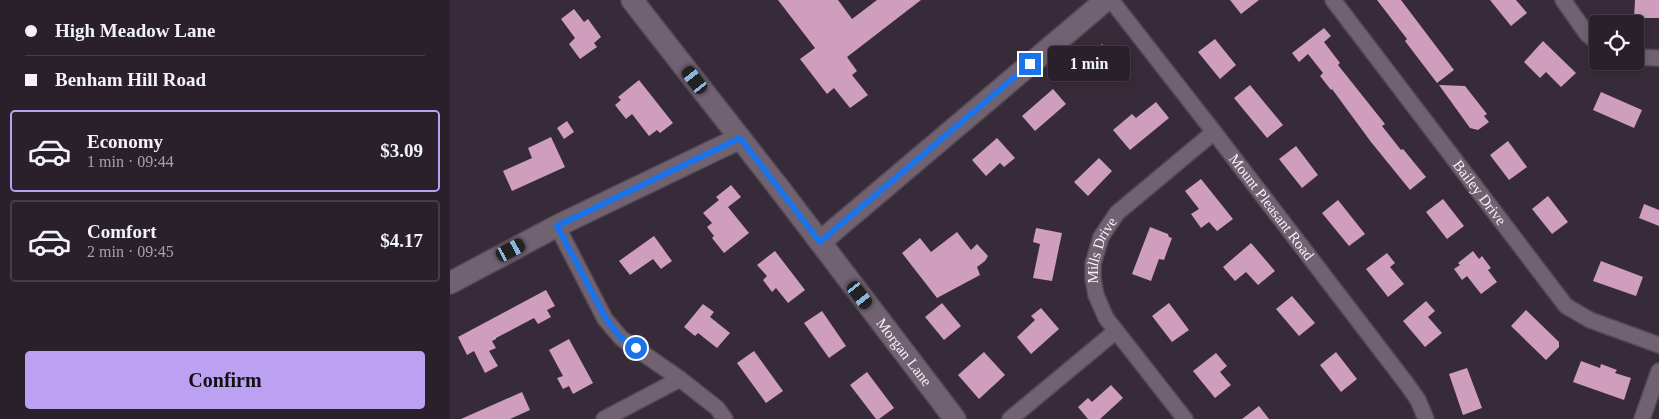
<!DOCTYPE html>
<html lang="en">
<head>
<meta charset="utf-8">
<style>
  :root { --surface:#2a202b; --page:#322833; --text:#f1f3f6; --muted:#a5a3a9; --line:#463e47; --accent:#bca0f2 }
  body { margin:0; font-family:Georgia,serif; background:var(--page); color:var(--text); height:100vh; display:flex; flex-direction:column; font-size:19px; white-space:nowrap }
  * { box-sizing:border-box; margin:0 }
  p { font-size:16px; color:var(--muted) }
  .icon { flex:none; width:28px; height:28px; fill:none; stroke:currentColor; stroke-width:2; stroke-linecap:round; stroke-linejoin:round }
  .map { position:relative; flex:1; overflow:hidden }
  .drawer { display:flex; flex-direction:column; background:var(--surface); width:450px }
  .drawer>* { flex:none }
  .hud { display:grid; align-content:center; height:110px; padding:0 25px; background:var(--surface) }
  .controls { position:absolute; left:1139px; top:15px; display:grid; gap:10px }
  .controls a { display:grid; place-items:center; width:55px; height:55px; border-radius:5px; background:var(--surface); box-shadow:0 2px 8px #0003,0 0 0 1px var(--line); font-size:25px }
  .end { position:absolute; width:22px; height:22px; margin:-11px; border:6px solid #1a73e8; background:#fff; box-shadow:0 0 0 2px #fff }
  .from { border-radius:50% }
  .bubble { position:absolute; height:35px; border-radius:5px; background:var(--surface); box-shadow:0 2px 8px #0003,0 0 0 1px var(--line); font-size:16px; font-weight:700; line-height:35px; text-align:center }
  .car { position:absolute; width:15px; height:30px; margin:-15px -8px; border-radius:6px; box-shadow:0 0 4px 1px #0007; background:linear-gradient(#222 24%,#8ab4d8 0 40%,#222 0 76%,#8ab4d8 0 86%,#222 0) }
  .hud b { display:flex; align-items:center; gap:18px; height:48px; font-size:19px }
  .hud b+b { border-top:1px solid var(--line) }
  .hud i { width:12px; height:12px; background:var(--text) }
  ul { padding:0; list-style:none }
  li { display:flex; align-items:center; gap:15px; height:82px; margin:0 10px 8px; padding:0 15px; border:2px solid var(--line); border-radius:5px }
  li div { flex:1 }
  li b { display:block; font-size:19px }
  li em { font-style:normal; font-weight:700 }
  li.on { border-color:var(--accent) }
  li>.icon { width:45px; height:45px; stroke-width:1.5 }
  .cta { display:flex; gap:10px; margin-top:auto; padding:10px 25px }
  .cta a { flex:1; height:58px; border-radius:5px; background:var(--accent); color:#111; font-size:20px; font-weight:700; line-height:58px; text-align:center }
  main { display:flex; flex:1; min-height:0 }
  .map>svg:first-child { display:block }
  .building { fill:#ce9ebc }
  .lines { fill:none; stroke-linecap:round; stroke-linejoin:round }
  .street-casing { stroke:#534954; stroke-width:18 }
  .secondary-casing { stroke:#534954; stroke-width:24 }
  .street { stroke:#706271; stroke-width:15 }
  .secondary { stroke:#706271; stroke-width:21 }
  .route { stroke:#1a73e8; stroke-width:6 }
  .labels { text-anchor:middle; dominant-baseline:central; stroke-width:5; stroke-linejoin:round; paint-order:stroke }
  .street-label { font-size:15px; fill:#f8f0f9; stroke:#382b39 }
</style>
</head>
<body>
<main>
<section class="drawer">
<div class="hud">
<b><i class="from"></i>High Meadow Lane</b>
<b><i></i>Benham Hill Road</b>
</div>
<ul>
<li class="on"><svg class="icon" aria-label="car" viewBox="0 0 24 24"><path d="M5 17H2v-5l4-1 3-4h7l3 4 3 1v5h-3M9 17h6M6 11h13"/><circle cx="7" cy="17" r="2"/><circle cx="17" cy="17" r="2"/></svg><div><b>Economy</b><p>1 min · 09:44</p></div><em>$3.09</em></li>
<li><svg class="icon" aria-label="car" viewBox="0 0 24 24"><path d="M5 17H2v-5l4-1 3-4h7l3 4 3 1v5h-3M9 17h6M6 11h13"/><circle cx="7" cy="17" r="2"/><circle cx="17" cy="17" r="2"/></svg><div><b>Comfort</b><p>2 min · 09:45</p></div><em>$4.17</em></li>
</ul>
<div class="cta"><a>Confirm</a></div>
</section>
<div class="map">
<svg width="1209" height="419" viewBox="0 0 1209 419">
  <rect width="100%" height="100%" fill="#382b39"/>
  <!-- building -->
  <path class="building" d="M328 0H388L402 19 427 0H471L397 57 407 71 402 75 418 95 400 108 384 88 377 94 350 59 365 48Z
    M780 0H809L791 14Z
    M927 0H951L1004 70 987 83 955 41 957 39Z
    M1040 0H1066L1077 13 1061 26Z
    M1185 0H1209V18H1184Z
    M124 9 134 22 138 19 151 37 144 43 147 47 130 59 119 44 125 38 111 19Z
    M874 28 881 36 874 42 890 63 888 65 935 124 932 126 951 150 953 149 976 177 960 190 921 142 882 89 881 90 870 76 873 73 858 54 849 62 842 53Z
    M765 39 786 65 770 79 748 52Z
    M1093 41 1126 73 1111 87 1096 72 1090 78 1074 62Z
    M652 44 669 63 654 76 651 72 641 80 628 66Z
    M189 80 223 123 210 133 207 130 199 136 182 114 176 119 165 105 171 100 168 97Z
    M800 85 833 125 817 138 784 98Z
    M989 85 1015 86 1037 114 1034 116 1039 122 1028 130 1020 128Z
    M603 89 616 104 585 131 572 116Z
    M1151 92 1192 110 1184 128 1143 110Z
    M706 102 719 118 680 150 663 130 682 114 686 118Z
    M117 121 124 132 114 139 107 128Z
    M101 137 115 167 62 191 53 171 82 158 78 148Z
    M547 138 565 158 554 167 550 163 536 176 522 160Z
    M1058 141 1077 167 1059 180 1040 155Z
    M846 146 868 175 852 188 829 159Z
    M649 158 662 171 638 196 624 182Z
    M751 179 783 219 767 231 759 222 751 228 741 214 749 209 735 191Z
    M281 185 291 197 278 207 299 233 274 253 262 238 264 236 257 227 262 223 253 213 269 200 266 197Z
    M1098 196 1118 222 1102 234 1082 209Z
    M993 199 1014 226 997 239 976 212Z
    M888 200 915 234 899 246 872 213Z
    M1194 204 1209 210V226L1189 218Z
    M700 227 718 234 719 237 722 238 714 260 709 259 701 281 682 274Z
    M586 228 612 233 602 281 583 278 590 244 583 242Z
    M507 232 521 250 527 244 538 256 535 261 527 267 530 275 487 298 452 253 470 238 481 252Z
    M204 236 222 261 211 269 203 259 180 275 169 261Z
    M801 243 825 271 808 285 796 272 785 281 773 267Z
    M325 251 355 290 338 303 326 288 322 292 313 280 317 276 307 265Z
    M1023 251 1029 259 1032 256 1041 268 1038 270 1047 282 1031 294 1017 276 1012 280 1004 269 1010 265 1008 263Z
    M937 253 945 263 940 267 954 284 938 297 916 269Z
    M1151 261 1193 277 1186 296 1143 281Z
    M96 290 105 306 97 310 101 317 88 324 84 318 46 338V339L42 341 46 348 39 351 48 366 35 373 24 351 17 355 8 337Z
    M842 296 865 323 849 336 826 309Z
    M976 301 985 311 978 317 992 333 975 347 953 321Z
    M492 303 511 326 494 340 475 317Z
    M719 303 739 330 722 342 702 316Z
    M253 304 264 312 260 317 280 333 267 348 248 333 245 336 234 327Z
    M591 308 609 329 581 354 567 337 585 320 581 316Z
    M1076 310 1109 342V347L1096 360 1061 326Z
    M372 311 396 346 379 358 354 323Z
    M119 339 143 383 123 394 119 386 113 389 107 378 113 376 99 350Z
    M304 351 333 391 316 403 287 363Z
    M534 352 555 375 529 399 508 375Z
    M886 352 907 379 891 392 870 365Z
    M766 353 777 366 770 372 781 385 765 398 743 371Z
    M1131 361 1150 368 1151 364 1167 370 1165 373 1181 378 1174 400 1123 382Z
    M1017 368 1032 408 1013 415 999 374Z
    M417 372 444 408 429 419H426L400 385Z
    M661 385 673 398 650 419H638L628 407 638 398 642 402Z
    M72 392 80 410 60 419H11Z
    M809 406 819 419H792Z"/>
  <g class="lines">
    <defs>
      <g id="street">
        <path id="s1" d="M661 0 764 132 956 383 968 400 976 419"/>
        <path id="s2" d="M883 0 1116 306 1140 320 1209 345"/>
        <path d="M1113 0 1137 34 1148 43"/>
        <path d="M1185 57 1209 58"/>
        <path d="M107 226 155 319 171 338 230 379 267 408 275 419"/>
        <path d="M154 419 230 379"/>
        <path d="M560 419 666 331"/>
        <path id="s3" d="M735 419 656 318 646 295 643 278V264L651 237 667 213 764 132"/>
        <path d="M1192 419 1209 371"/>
      </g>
      <g id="secondary">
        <path id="s4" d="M182 0 329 188 505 419"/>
        <path d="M370 242 656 0"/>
        <path d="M0 283 107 226 290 138"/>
      </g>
    </defs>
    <!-- street casing -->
    <use href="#street" class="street-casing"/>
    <!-- secondary casing -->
    <use href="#secondary" class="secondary-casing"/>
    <!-- street -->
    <use href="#street" class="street"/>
    <!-- secondary -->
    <use href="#secondary" class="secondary"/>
  </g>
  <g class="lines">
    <!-- route -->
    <path class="route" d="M186 348 171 338 156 319 107 226 290 138 370 242 580 64"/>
  </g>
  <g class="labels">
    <!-- street labels -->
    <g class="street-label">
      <text stroke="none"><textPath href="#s2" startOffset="242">Bailey Drive</textPath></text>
      <text stroke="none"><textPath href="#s1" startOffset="262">Mount Pleasant Road</textPath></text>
      <text stroke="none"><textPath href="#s3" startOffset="200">Mills Drive</textPath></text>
      <text stroke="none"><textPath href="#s4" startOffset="445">Morgan Lane</textPath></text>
    </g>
  </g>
</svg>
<div class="controls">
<a><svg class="icon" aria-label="locate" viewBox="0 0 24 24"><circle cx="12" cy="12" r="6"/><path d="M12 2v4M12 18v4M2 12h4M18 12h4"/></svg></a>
</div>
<i class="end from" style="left:186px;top:348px"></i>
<i class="end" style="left:580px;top:64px"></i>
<div class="bubble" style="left:598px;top:46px;width:82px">1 min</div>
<i class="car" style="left:245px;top:80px;rotate:322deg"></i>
<i class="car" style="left:61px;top:250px;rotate:62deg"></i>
<i class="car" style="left:410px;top:295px;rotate:143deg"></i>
</div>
</main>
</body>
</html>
